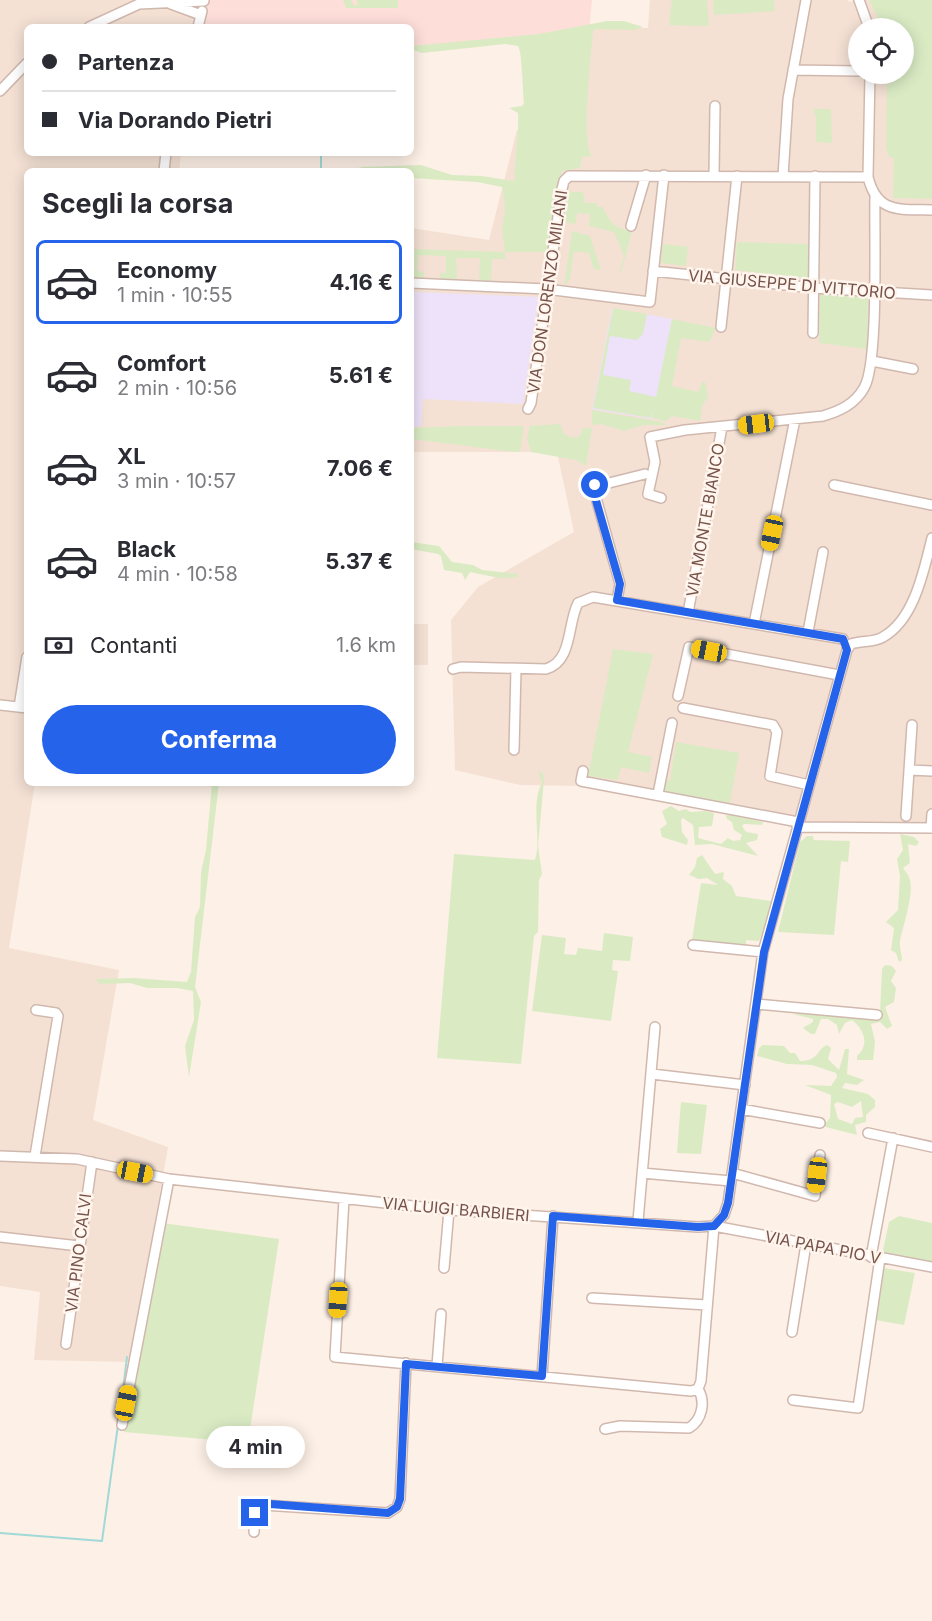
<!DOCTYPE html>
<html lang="it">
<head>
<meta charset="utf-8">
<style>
  :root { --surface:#fff; --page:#f7f7f7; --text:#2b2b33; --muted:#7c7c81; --line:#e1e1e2; --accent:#2563eb }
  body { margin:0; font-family:Inter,sans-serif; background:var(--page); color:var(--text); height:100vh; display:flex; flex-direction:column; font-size:22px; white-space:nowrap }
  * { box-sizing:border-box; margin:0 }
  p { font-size:20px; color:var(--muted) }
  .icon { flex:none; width:33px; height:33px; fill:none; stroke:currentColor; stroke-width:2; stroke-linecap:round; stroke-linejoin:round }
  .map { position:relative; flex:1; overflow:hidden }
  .drawer { position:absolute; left:24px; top:168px; width:390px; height:618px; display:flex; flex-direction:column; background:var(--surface); border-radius:9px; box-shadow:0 3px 15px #0003 }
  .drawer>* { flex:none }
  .banner { position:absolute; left:24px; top:24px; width:390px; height:132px; border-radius:9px; box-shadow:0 3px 15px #0003; display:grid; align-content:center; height:132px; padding:0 18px; background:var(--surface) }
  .controls { position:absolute; left:848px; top:18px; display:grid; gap:12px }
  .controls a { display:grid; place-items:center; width:66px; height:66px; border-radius:50%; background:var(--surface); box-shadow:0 3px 15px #0003; font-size:30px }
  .end { position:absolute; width:27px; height:27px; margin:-14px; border:8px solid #2563eb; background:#fff; box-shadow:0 0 0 3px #fff }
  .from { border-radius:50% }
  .bubble { position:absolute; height:42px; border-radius:21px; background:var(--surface); box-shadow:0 3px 15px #0003; font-size:20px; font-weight:700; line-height:42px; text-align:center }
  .car { position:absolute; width:18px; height:36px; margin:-18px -9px; border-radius:8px; box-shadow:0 0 4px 2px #0007; background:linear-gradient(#f5c518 24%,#345 0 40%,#f5c518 0 76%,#345 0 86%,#f5c518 0) }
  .banner b { display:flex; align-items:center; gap:21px; height:57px; font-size:22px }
  .banner b+b { border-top:2px solid var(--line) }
  .banner i { width:15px; height:15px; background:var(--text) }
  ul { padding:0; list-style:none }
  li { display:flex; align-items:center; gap:18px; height:84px; margin:0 12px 9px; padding:0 6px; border:3px solid transparent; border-radius:9px }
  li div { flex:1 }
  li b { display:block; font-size:22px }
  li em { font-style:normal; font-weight:700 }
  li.active { border-color:var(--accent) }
  li>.icon { width:54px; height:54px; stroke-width:1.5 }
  h2 { padding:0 18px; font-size:27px; line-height:72px }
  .pay { display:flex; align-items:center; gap:15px; height:66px; padding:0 18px; font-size:22px }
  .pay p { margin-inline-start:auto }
  .button { display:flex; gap:12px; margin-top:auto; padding:12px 18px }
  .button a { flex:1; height:69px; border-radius:36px; background:var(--accent); color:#fff; font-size:24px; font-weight:700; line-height:69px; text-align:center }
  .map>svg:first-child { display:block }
  .residential { fill:#f4e1d4; fill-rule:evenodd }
  .commercial { fill:#fdded9 }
  .education { fill:#ede2f9 }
  .green { fill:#daebc4; fill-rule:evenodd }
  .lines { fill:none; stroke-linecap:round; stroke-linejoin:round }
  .stream { stroke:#a0d9d8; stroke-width:2 }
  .minor-casing { stroke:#d1b8ae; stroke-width:12 }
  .minor { stroke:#fff; stroke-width:9 }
  .route { stroke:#2563eb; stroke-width:8 }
  .labels { text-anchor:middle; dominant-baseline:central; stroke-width:5; stroke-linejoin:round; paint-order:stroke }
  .street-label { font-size:16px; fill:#76534a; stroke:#fff5ec }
</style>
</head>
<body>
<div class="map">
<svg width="932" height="1621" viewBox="0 0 932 1621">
  <rect width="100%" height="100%" fill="#fdf0e6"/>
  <!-- residential -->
  <path class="residential" d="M0 0H218L211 27H27V153H181L179 171H27V783H35L9 948 119 970 93 1120 168 1147 130 1362 34 1360 40 1292 0 1286Z
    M650 0H847L850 2 854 0H932V825H803L637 793 583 786 520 785 455 770 451 620 478 587 574 532 557 452H411V228L489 240 517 130 576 137 585 27 648 28ZM858 28H903V74H858Z
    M411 624H428V665H411Z"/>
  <!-- commercial -->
  <path class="commercial" d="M210 0H592L589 31 582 36 411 49V27H203Z"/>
  <!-- education -->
  <path class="education" d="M411 292 539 297 523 404 423 399 421 426 411 427Z
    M612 308 672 319 652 419 592 409Z"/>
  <!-- green -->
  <path class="green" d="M343 0H351L355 6 358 4 356 0H398V8H346Z
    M672 0H707L709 26 669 25Z
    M713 0H774L775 11 714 15Z
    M869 0H932V199L893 198 894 158 889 157 886 148 887 74H903V28H897L896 22H880Z
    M607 21H624L643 27 634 30 595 29 593 32C591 51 581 146 592 156L582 157 580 168 562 171 555 198 548 252H505V259H492L491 281H479L480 258H456L457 280 440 279V273H446V256L418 255 417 271 424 272V279L411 278V249L505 252 502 231 505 210 503 190 502 187 477 182 411 178V171H378L358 167 421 165 452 175 482 176 514 181C516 176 514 172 515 167 516 148 519 132 518 113L509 108 522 106 524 103C523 94 522 50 518 46L505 44 422 53 411 49V46L539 34Z
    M813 109H831L832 143 816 142V118Z
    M570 189 572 192H583L585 203H597V207H603C609 220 614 229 629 230L634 224 621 273 620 270 624 256 614 232 589 226 590 214 577 213 576 224 564 222Z
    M572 231 590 236 601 270 594 269 589 253 574 251 570 279 564 286Z
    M737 242 808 244V278L735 270Z
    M663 244 688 247 686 266 661 263Z
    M820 294 868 297 867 349 819 343Z
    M613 308 647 314 643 334 637 340 610 336 603 375 631 380 629 391 656 397 672 319 716 328 709 342 681 338 672 386 698 392 702 382H705L708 397 702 406 700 421 672 416 666 421 652 418 653 411 651 418 593 408Z
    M592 410 662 422 667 425H644L624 431 601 424 592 425Z
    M560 424 564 434 573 438 580 436 583 428H592L586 466 576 460 531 452 527 438 530 426Z
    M463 426H524L520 452 507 451 411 439V428Z
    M411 542 439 546 452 562 473 565 482 570 518 574V577L499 578 470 572 465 580 462 573 444 570 441 556 438 554 411 549Z
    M613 649 653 654 628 752 652 757 649 773 621 767 618 780 588 776Z
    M676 742 739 753 730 803 663 792 665 780 670 781Z
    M538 771 543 773 544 780 538 846 542 874 539 880 538 932 534 936 521 1064 437 1058 454 854 535 860C542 840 530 803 542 783Z
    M212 783H219L195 987 201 1002 189 1077 185 1046 194 1020 193 991 177 988H147L130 983 100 984 95 979 134 978 187 982 191 972 195 917 200 907 201 872 206 850Z
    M671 806 679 811 686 809 690 812 706 811 714 813 712 826 699 827 698 838 721 844 728 838 733 841 740 840 742 835 734 830 732 822 727 819 726 816 729 814 763 822 762 825 744 824 742 826 746 832 758 834 757 840 746 843 758 856 712 844 695 845 693 825 683 818 681 820 682 832 688 840 687 845 662 837 660 829 667 824 662 811Z
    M900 834 914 837 919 842 916 846 908 844 910 863 903 868C905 871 909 875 910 880 914 894 903 926 900 941 899 947 902 954 902 960L899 962 896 953 891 950 894 928 886 922 898 910 900 876 897 859 903 850Z
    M807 836H813L814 840 850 841 848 862 841 861 834 935 778 932 800 842Z
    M702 855 715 874 724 872 723 879 732 886 736 896 771 901 772 910 759 941 746 940V948L692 940 701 883 718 885 707 878 699 879 689 875 695 867 697 858Z
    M604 933 633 937 630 961 613 960 612 970 618 971 611 1021 532 1011 542 935 566 938 564 954 576 955 578 948 602 951Z
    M885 965 892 966 896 971 891 981 896 988 894 1002 885 1007 892 1026 887 1029 880 1022 871 1024 875 1042 873 1060H857V1056C870 1045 864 1029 852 1020L845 1023 839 1034 837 1025 828 1019H821L815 1034H811L803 1028 813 1022V1019L793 1014 820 1013 838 1017 880 1013 882 969Z
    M763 1045 784 1046 790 1053H795L800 1061C819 1061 816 1050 827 1045L831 1048 828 1059 839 1070 845 1049H849L847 1074 864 1080 857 1085 845 1083 842 1088 868 1094 875 1100V1107L866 1115V1122L855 1125 857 1135 818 1125 826 1123 830 1118 831 1095 805 1085 831 1086 837 1077 836 1073 812 1065 787 1064 757 1056 759 1048ZM861 1101 863 1117 855 1118 852 1124 838 1119 834 1104 838 1102 852 1107Z
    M681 1102 707 1105 701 1154 677 1153Z
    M899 1216 932 1223V1262L885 1254 883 1250 889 1222Z
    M162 1223 279 1239 248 1443 124 1432Z
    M883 1268 915 1273 904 1325 875 1320Z"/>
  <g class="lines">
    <!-- stream -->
    <path class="stream" d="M321 171V153
      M120 1414 127 1357
      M0 1533 102 1541 118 1425"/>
    <defs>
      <path id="minor" d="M859 0 869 28
        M171 4 201 15
        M89 27 139 4 204 1
        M198 27 202 11
        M793 70 858 71
        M0 91 27 63
        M164 171 166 153
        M714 175 715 106
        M783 176 788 99 806 0
        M868 177 870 74
        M631 226 646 175
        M653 271 814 288 932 295
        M411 283 546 289 650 302 664 175
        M721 327 737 176
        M813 333 815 176
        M872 361 913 369
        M528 409 531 403 562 189 564 181 569 176 868 177C877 214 900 209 932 210
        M834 485 932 505
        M661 498 648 494 655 462 650 437 685 430 823 416C840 411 855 404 864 388 879 363 874 234 875 197
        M617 600 620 584 593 487 645 474
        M688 613 722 427
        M754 624 795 419
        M808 632 823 552
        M453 669 461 667 546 669C573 661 567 624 578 603L593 597 843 639
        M678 696 689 647 839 675
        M0 705 27 708
        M19 707 27 657
        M683 708 773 725 777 732 770 776 809 785
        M514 750 516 669
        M909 770 932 771
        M583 771 581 781 798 822
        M658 794 672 723
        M906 816 912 725
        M797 827 932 828
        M931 828 932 814
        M693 945 763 952
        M756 1004 877 1015
        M652 1074 745 1085
        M741 1109 820 1123
        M868 1133 932 1147
        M0 1156 77 1159 169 1179 449 1210 698 1227 714 1226 724 1215 728 1203 763 952 847 650 851 644C861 640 874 643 883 637 915 619 924 569 932 538
        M35 1156 58 1016 56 1013 36 1010
        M642 1173 731 1181
        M732 1173 815 1196 820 1155
        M344 1199 335 1357 691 1391 698 1389
        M638 1221 655 1027
        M714 1226 932 1267
        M0 1237 79 1246
        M871 1257 893 1138
        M444 1268 449 1210
        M592 1298 707 1305
        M792 1332 806 1244
        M66 1344 92 1162
        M437 1366 441 1314
        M542 1376 553 1216
        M698 1389 701 1381 714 1226
        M793 1400 858 1408 880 1258
        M122 1425 169 1179
        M605 1429 620 1426 689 1428C702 1420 706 1402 698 1389
        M254 1532 255 1513 263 1505 388 1513 397 1507 400 1499 406 1363"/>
    </defs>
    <!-- minor casing -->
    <use href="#minor" class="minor-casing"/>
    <!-- minor -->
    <use href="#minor" class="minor"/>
  </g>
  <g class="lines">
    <!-- route -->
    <path class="route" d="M255 1513 263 1505 270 1504 388 1513 397 1507 400 1499 406 1364 542 1376 553 1216 698 1227 714 1226 724 1215 728 1203 764 952 847 650 843 639 617 600 620 584 593 490 595 485"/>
  </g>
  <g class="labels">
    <!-- street labels -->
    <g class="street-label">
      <text transform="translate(792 284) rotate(5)">VIA GIUSEPPE DI VITTORIO</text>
      <text transform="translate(547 292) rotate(-82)">VIA DON LORENZO MILANI</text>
      <text transform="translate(705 520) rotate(-80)">VIA MONTE BIANCO</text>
      <text transform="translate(456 1209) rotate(5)">VIA LUIGI BARBIERI</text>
      <text transform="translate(823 1247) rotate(11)">VIA PAPA PIO V</text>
      <text transform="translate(78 1253) rotate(-83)">VIA PINO CALVI</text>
    </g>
  </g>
</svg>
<div class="controls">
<a><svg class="icon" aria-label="locate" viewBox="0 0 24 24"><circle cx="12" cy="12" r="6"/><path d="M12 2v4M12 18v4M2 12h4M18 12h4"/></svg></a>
</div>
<i class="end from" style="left:595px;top:485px"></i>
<i class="end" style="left:255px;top:1513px"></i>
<div class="bubble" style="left:206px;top:1426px;width:99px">4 min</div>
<i class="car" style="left:756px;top:424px;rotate:263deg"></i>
<i class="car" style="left:772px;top:533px;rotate:192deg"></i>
<i class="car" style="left:709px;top:651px;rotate:281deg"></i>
<i class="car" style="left:135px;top:1172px;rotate:101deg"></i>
<i class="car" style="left:817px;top:1175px;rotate:187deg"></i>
<i class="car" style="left:338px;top:1300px;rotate:184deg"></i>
<i class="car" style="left:126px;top:1403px;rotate:11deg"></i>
<div class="banner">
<b><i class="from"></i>Partenza</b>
<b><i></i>Via Dorando Pietri</b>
</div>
<section class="drawer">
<h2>Scegli la corsa</h2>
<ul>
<li class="active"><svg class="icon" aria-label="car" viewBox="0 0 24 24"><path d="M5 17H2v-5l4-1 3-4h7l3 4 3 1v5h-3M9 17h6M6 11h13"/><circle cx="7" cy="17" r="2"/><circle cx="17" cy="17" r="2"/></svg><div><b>Economy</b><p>1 min · 10:55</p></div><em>4.16 €</em></li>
<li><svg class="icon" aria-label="car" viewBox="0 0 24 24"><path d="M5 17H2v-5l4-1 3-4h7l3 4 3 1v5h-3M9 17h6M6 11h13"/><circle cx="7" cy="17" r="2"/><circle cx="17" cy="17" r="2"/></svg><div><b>Comfort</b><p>2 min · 10:56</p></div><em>5.61 €</em></li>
<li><svg class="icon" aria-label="car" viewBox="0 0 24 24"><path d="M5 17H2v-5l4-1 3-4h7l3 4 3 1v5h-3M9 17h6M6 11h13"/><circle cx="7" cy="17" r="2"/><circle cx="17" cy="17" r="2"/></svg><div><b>XL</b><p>3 min · 10:57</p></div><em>7.06 €</em></li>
<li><svg class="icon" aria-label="car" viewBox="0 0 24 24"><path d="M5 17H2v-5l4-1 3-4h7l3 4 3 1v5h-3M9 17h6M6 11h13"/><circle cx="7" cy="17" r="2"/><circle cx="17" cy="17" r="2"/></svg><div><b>Black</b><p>4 min · 10:58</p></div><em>5.37 €</em></li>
</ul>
<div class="pay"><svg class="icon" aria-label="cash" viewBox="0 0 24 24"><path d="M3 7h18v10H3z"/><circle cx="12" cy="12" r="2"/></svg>Contanti<p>1.6 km</p></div>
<div class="button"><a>Conferma</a></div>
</section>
</div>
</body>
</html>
